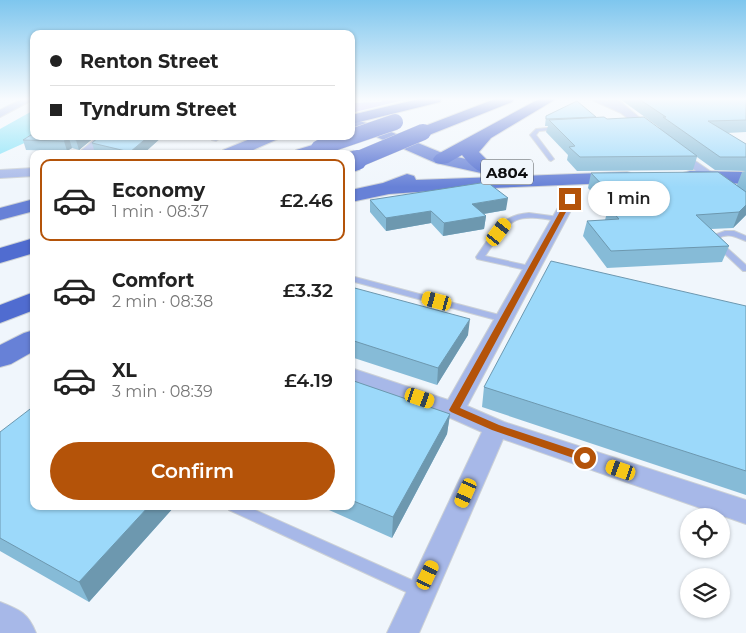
<!DOCTYPE html>
<html lang="en">
<head>
<meta charset="utf-8">
<style>
  :root { --surface:#fff; --page:#f2f2f2; --text:#222; --muted:#767676; --line:#e0e0e0; --accent:#b45309 }
  body { margin:0; font-family:Montserrat,sans-serif; background:var(--page); color:var(--text); height:100vh; display:flex; flex-direction:column; font-size:19px; white-space:nowrap }
  * { box-sizing:border-box; margin:0 }
  p { font-size:16px; color:var(--muted) }
  .icon { flex:none; width:28px; height:28px; fill:none; stroke:currentColor; stroke-width:2; stroke-linecap:round; stroke-linejoin:round }
  .map { position:relative; flex:1; overflow:hidden }
  .drawer { position:absolute; left:30px; top:150px; width:325px; height:360px; display:flex; flex-direction:column; background:var(--surface); border-radius:10px; box-shadow:0 1px 4px #0004 }
  .drawer>* { flex:none }
  .banner { position:absolute; left:30px; top:30px; width:325px; height:110px; border-radius:10px; box-shadow:0 1px 4px #0004; display:grid; align-content:center; height:110px; padding:0 20px; background:var(--surface) }
  .tools { position:absolute; left:680px; top:508px; display:grid; gap:10px }
  .tools a { display:grid; place-items:center; width:50px; height:50px; border-radius:50%; background:var(--surface); box-shadow:0 1px 4px #0004; font-size:25px }
  .end { position:absolute; width:22px; height:22px; margin:-11px; border:6px solid #b45309; background:#fff; box-shadow:0 0 0 2px #fff }
  .from { border-radius:50% }
  .bubble { position:absolute; height:35px; border-radius:18px; background:var(--surface); box-shadow:0 1px 4px #0004; font-size:16px; font-weight:600; line-height:35px; text-align:center }
  .car { position:absolute; width:15px; height:30px; margin:-15px -8px; border-radius:6px; box-shadow:0 0 4px 1px #0007; background:linear-gradient(#f5c518 24%,#345 0 40%,#f5c518 0 76%,#345 0 86%,#f5c518 0) }
  .banner b { display:flex; align-items:center; gap:18px; height:48px; font-size:19px }
  .banner b+b { border-top:1px solid var(--line) }
  .banner i { width:12px; height:12px; background:var(--text) }
  ul { padding:9px 0 0; list-style:none }
  li { display:flex; align-items:center; gap:15px; height:82px; margin:0 10px 8px; padding:0 10px; border:2px solid transparent; border-radius:10px }
  li div { flex:1 }
  li b { display:block; font-size:19px }
  li em { font-style:normal; font-weight:600 }
  li.on { border-color:var(--accent) }
  li>.icon { width:45px; height:45px; stroke-width:1.5 }
  .action { display:flex; gap:10px; margin-top:auto; padding:10px 20px }
  .action a { flex:1; height:58px; border-radius:30px; background:var(--accent); color:#fff; font-size:20px; font-weight:600; line-height:58px; text-align:center }
  .map>svg:first-child { display:block }
  .green { fill:#c0bbfb }
  .water { fill:#80e1f7 }
  .lines { fill:none; stroke-linecap:round; stroke-linejoin:round }
  .service-casing { stroke:#ccd1d6; stroke-width:2 }
  .minor-casing { stroke:#ccd1d6; stroke-width:2 }
  .tertiary-casing { stroke:#ccd1d6; stroke-width:2 }
  .primary-casing { stroke:#ccd1d6; stroke-width:2 }
  .motorway-casing { stroke:#ccd1d6; stroke-width:2 }
  .service { fill:#a7b8e8; fill-rule:evenodd }
  .minor { fill:#a7b8e8; fill-rule:evenodd }
  .tertiary { fill:#a7b8e8; fill-rule:evenodd }
  .primary { fill:#6781d7; fill-rule:evenodd }
  .motorway { fill:#506cd0; fill-rule:evenodd }
  .motorway-bridge-far1-casing { stroke:#ccd1d6; stroke-width:17; stroke-linecap:butt }
  .motorway-bridge-casing { stroke:#ccd1d6; stroke-width:22; stroke-linecap:butt }
  .motorway-bridge-far1 { stroke:#506cd0; stroke-width:16 }
  .motorway-bridge { stroke:#506cd0; stroke-width:20 }
  .wall { fill:#86bbd7 }
  .shaded-wall { fill:#6d98af }
  .building { fill:#9cd9fa; stroke:#6d98af }
  .route { fill:#b45309 }
  .labels { text-anchor:middle; dominant-baseline:central; stroke-width:4; stroke-linejoin:round; paint-order:stroke }
  .shield { fill:#f0f6fc; stroke:#515457; stroke-width:1 }
  .shield-label { font-size:15px; font-weight:bold; fill:#0d0e10 }
</style>
</head>
<body>
<div class="map">
<svg width="746" height="633" viewBox="0 0 746 633">
  <rect width="100%" height="100%" fill="#f0f6fc"/>
  <!-- green -->
  <path class="green" d="M384 99H407L351 113V103L381 102Z"/>
  <!-- water -->
  <path class="water" d="M34 110V136H40L0 154V129Z"/>
  <g class="lines">
    <defs>
      <path id="service" d="M558 127H560V129L539 131 536 135 554 159 551 161 549 160 530 135 536 129Z
        M529 213 559 217 562 219 559 221C511 213 512 218 485 256L534 267 535 269 534 271H531L477 259 476 257C492 235 499 215 529 213Z
        M725 231H734L746 236V241C735 237 728 232 717 239L746 265V271H743L709 239 714 235Z
        M351 276 507 317 508 319 504 322 351 281Z
        M227 506H246L425 586 427 591 425 596 420 598 415 596 229 510Z"/>
      <path id="minor" d="M22 99H34L0 117V110Z
        M590 99H602L609 102 607 99H617L658 133 657 135H649L621 113Z
        M99 136H111L91 154H77Z
        M212 136H223L216 141 212 140Z
        M675 147 746 196V206L741 205 671 152 669 150 671 148Z
        M34 168V176L0 178V170Z
        M570 195 577 199 467 406 504 422 746 500V524L503 439 419 633H387L482 432 446 416 351 383V368L448 400 563 199Z"/>
      <path id="tertiary" d="M0 602C20 610 28 613 36 633H0Z"/>
      <path id="primary" d="M351 119 374 125 447 155 505 167 508 171 505 175 499 177 436 163 363 131 351 129Z
        M257 136H280L278 139 244 154H221L223 150Z
        M690 171 746 172V184L683 181 681 177 683 173Z
        M627 172 634 174 636 178 634 182 446 190 389 194 351 202V190L383 183 407 174 414 176 416 180Z
        M34 199V211L0 220V208Z
        M34 330V351L11 364 0 367V345L24 333Z"/>
      <path id="motorway" d="M419 99H442L440 102 351 124V115Z
        M495 99H514L512 102 429 135H417L415 132 417 129Z
        M539 99H556L491 138 479 152 496 169 493 173C480 176 470 165 462 155L448 163 442 164 436 163 433 159 436 155Z
        M319 143 325 144 327 148C321 157 304 154 294 154L296 150Z
        M34 238V253L0 263V248Z
        M34 292V310L0 323V305Z"/>
    </defs>
    <!-- service casing -->
    <use href="#service" class="service-casing"/>
    <!-- minor casing -->
    <use href="#minor" class="minor-casing"/>
    <!-- tertiary casing -->
    <use href="#tertiary" class="tertiary-casing"/>
    <!-- primary casing -->
    <use href="#primary" class="primary-casing"/>
    <!-- motorway casing -->
    <use href="#motorway" class="motorway-casing"/>
    <!-- service -->
    <use href="#service" class="service"/>
    <!-- minor -->
    <use href="#minor" class="minor"/>
    <!-- tertiary -->
    <use href="#tertiary" class="tertiary"/>
    <!-- primary -->
    <use href="#primary" class="primary"/>
    <!-- motorway -->
    <use href="#motorway" class="motorway"/>
    <defs>
      <path id="motorway-bridge-far1" d="M319 148 395 122
        M354 161 423 132"/>
      <path id="motorway-bridge" d="M351 162 357 160"/>
    </defs>
    <!-- motorway-bridge-far1 casing -->
    <use href="#motorway-bridge-far1" class="motorway-bridge-far1-casing"/>
    <!-- motorway-bridge casing -->
    <use href="#motorway-bridge" class="motorway-bridge-casing"/>
    <!-- motorway-bridge-far1 -->
    <use href="#motorway-bridge-far1" class="motorway-bridge-far1"/>
    <!-- motorway-bridge -->
    <use href="#motorway-bridge" class="motorway-bridge"/>
  </g>
  <!-- wall -->
  <path class="wall" d="M620 99H746V132L727 133 746 144V171L715 170 697 157 693 170 577 171 567 160 568 155 546 132 548 126H545L546 116 596 117 660 129V128Z
    M34 136H96L79 150 72 148 67 151 26 150 23 140Z
    M100 136H163L143 154 95 153 92 143Z
    M746 171V215L733 228 711 229 729 246 722 262 607 268 583 236 587 221 605 220 608 209 588 188 591 173 737 185 742 172Z
    M370 200 506 210 484 214 486 216 484 229 443 236 431 223 386 231 370 212Z
    M351 287 468 335 437 385 351 357Z
    M746 306V495L482 407 484 387Z
    M351 380 450 414 447 434 392 538 320 506H351Z
    M0 432 174 507 89 602 0 551Z"/>
  <!-- shaded-wall -->
  <path class="shaded-wall" d="M81 136H96L79 150 76 140Z
    M149 136H163L143 154H131L130 152Z
    M69 138 72 148 67 151 64 141Z
    M508 198 506 210 471 216 472 204Z
    M746 205V215L733 228 739 212Z
    M431 211V223L386 231V218Z
    M486 216 484 229 443 236 444 223Z
    M470 319 468 335 437 385 438 368Z
    M450 414 447 434 392 538 393 517Z
    M149 506H173L174 507 89 602 79 582Z"/>
  <!-- building -->
  <path class="building" d="M639 99H746V120L708 121 746 144V157H720L663 117H666Z
    M577 101 596 117 546 119V116Z
    M604 117 607 119 644 117 697 156 580 157 569 147 575 146 549 120Z
    M34 133V136H81L76 140 69 138 64 141 23 140Z
    M100 136H149L130 152 92 143Z
    M718 172 746 192V205L739 212 696 215 729 246 611 251 587 221 619 219 608 207H623L591 173Z
    M487 182 508 198 472 204 486 216 444 223 431 211 386 218 370 200Z
    M551 261 746 306V471L484 387Z
    M351 287 470 319 438 368 351 340Z
    M351 380 450 414 393 517 351 500Z
    M34 406V506H149L79 582 0 538V432Z"/>
  <!-- sky -->
  <linearGradient id="sky" x2="0" y2="1"><stop stop-color="#7ec6ee"/><stop offset="0.53" stop-color="#f8fbfe"/><stop offset="1" stop-color="#f8fbfe" stop-opacity="0"/></linearGradient>
  <rect width="746" height="187" fill="url(#sky)"/>
  <!-- route -->
  <path class="route" d="M568 197 573 199 460 408 499 425 589 455 590 458 585 462 492 430 451 412 449 410Z"/>
  <g class="labels">
    <!-- shield labels -->
    <rect class="shield" x="481" y="159.5" width="52" height="25" rx="4"/>
    <g class="shield-label">
      <text x="507" y="172">A804</text>
    </g>
  </g>
</svg>
<div class="tools">
<a><svg class="icon" aria-label="locate" viewBox="0 0 24 24"><circle cx="12" cy="12" r="6"/><path d="M12 2v4M12 18v4M2 12h4M18 12h4"/></svg></a>
<a><svg class="icon" aria-label="layers" viewBox="0 0 24 24"><path d="M12 4l9 5-9 5-9-5zM3 14l9 5 9-5"/></svg></a>
</div>
<i class="end from" style="left:585px;top:458px"></i>
<i class="end" style="left:570px;top:199px"></i>
<div class="bubble" style="left:588px;top:181px;width:82px">1 min</div>
<i class="car" style="left:499px;top:232px;rotate:37deg"></i>
<i class="car" style="left:437px;top:301px;rotate:285deg"></i>
<i class="car" style="left:420px;top:398px;rotate:109deg"></i>
<i class="car" style="left:621px;top:470px;rotate:289deg"></i>
<i class="car" style="left:466px;top:493px;rotate:204deg"></i>
<i class="car" style="left:428px;top:575px;rotate:25deg"></i>
<div class="banner">
<b><i class="from"></i>Renton Street</b>
<b><i></i>Tyndrum Street</b>
</div>
<section class="drawer">
<ul>
<li class="on"><svg class="icon" aria-label="car" viewBox="0 0 24 24"><path d="M5 17H2v-5l4-1 3-4h7l3 4 3 1v5h-3M9 17h6M6 11h13"/><circle cx="7" cy="17" r="2"/><circle cx="17" cy="17" r="2"/></svg><div><b>Economy</b><p>1 min · 08:37</p></div><em>£2.46</em></li>
<li><svg class="icon" aria-label="car" viewBox="0 0 24 24"><path d="M5 17H2v-5l4-1 3-4h7l3 4 3 1v5h-3M9 17h6M6 11h13"/><circle cx="7" cy="17" r="2"/><circle cx="17" cy="17" r="2"/></svg><div><b>Comfort</b><p>2 min · 08:38</p></div><em>£3.32</em></li>
<li><svg class="icon" aria-label="car" viewBox="0 0 24 24"><path d="M5 17H2v-5l4-1 3-4h7l3 4 3 1v5h-3M9 17h6M6 11h13"/><circle cx="7" cy="17" r="2"/><circle cx="17" cy="17" r="2"/></svg><div><b>XL</b><p>3 min · 08:39</p></div><em>£4.19</em></li>
</ul>
<div class="action"><a>Confirm</a></div>
</section>
</div>
</body>
</html>
